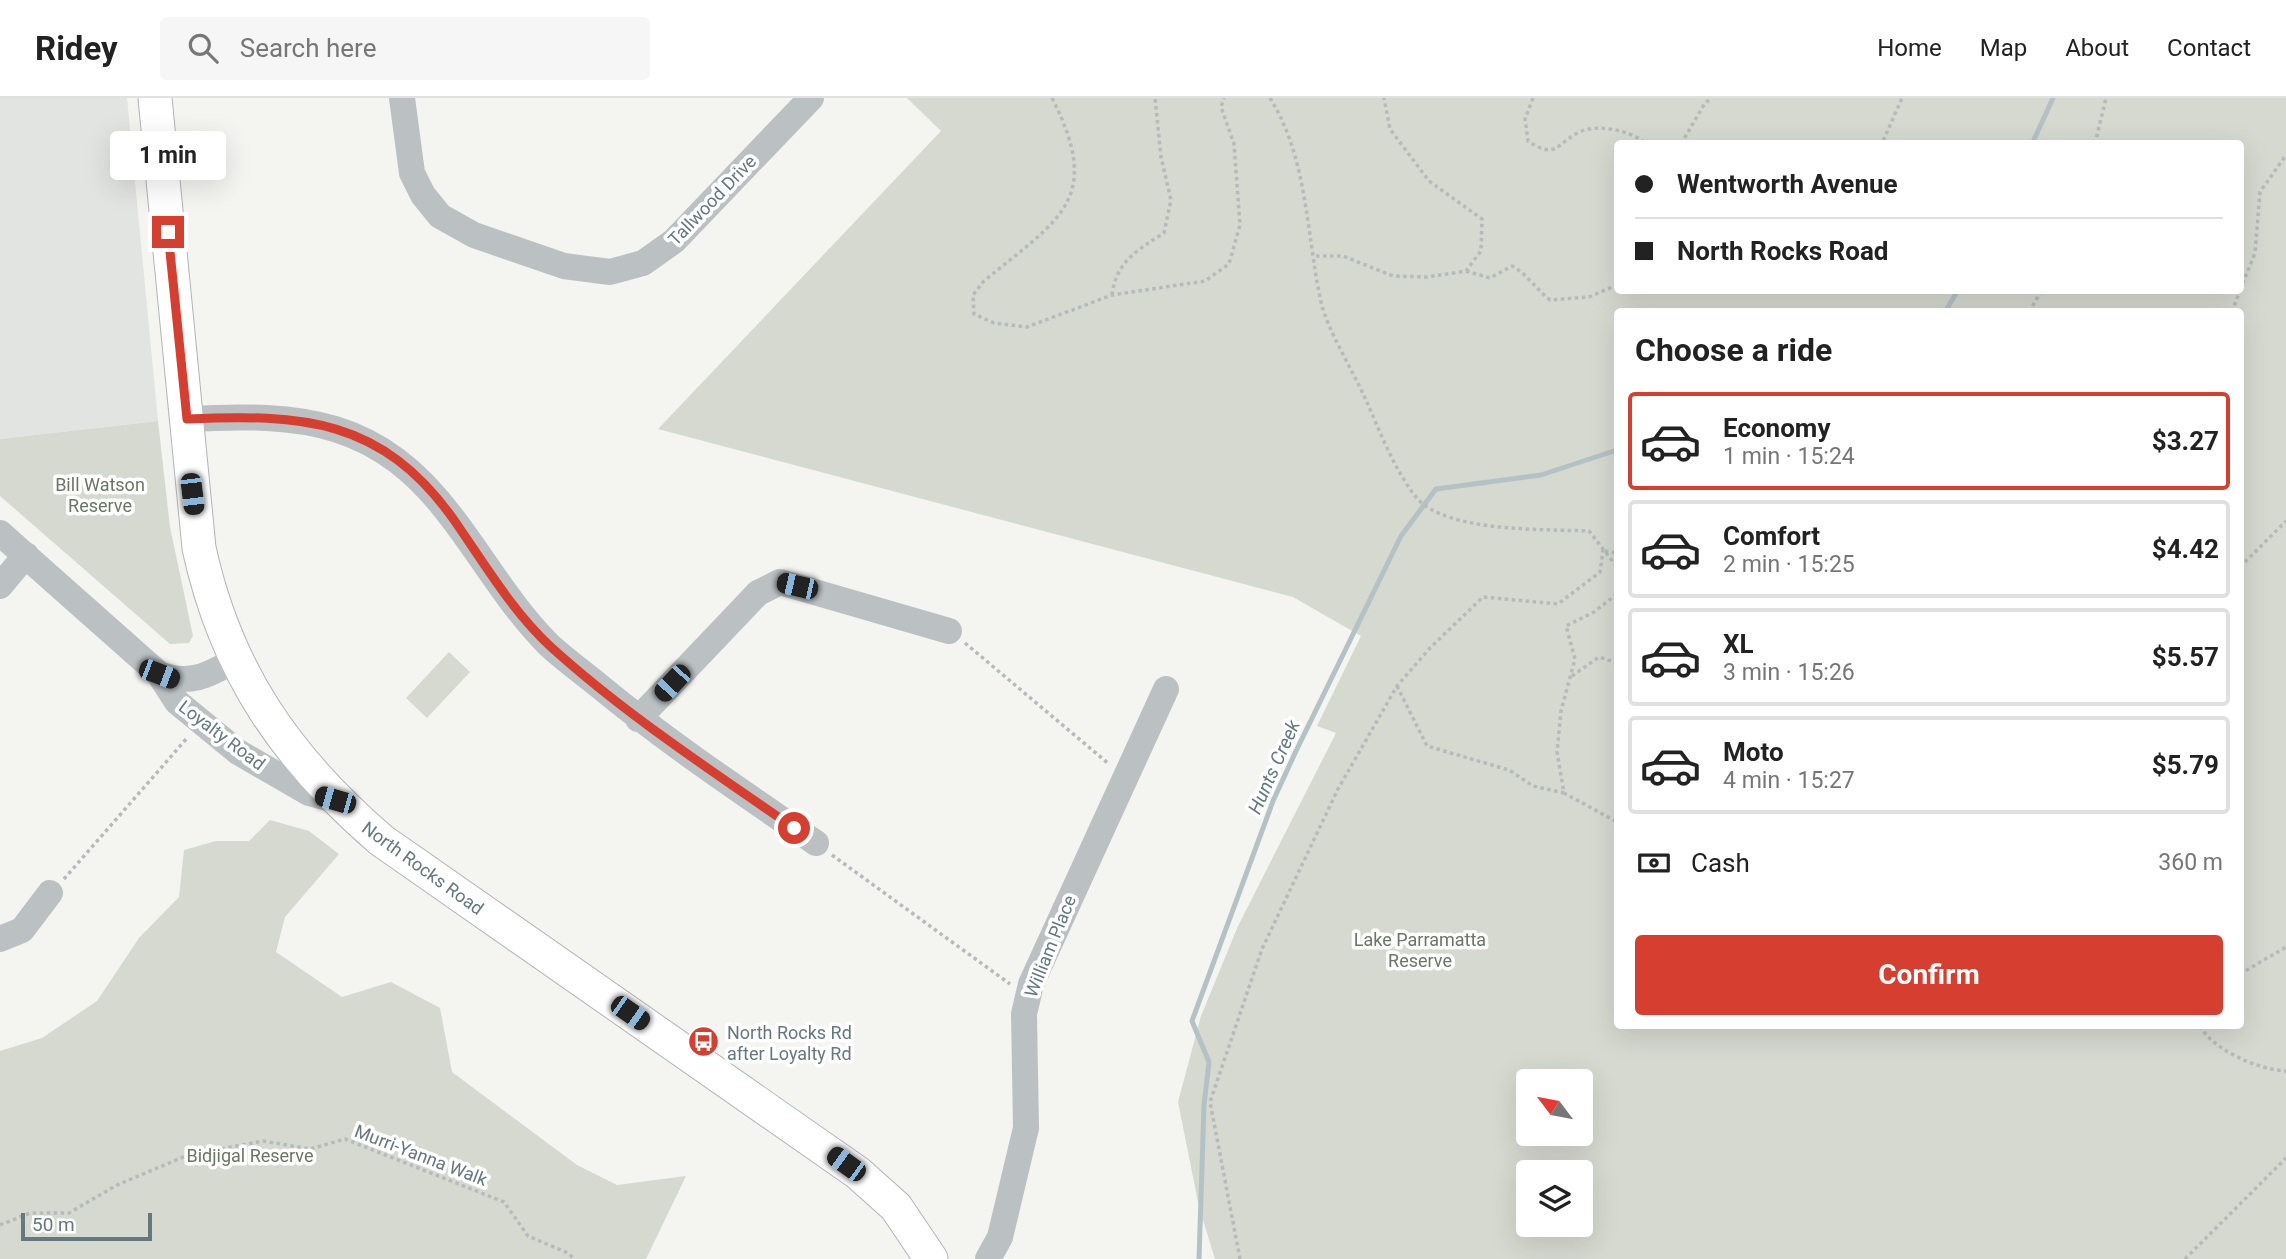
<!DOCTYPE html>
<html lang="en">
<head>
<meta charset="utf-8">
<style>
  :root { --surface:#fff; --page:#f6f6f6; --text:#222; --muted:#767676; --line:#e0e0e0; --accent:#d63f2f }
  body { margin:0; font-family:Roboto,sans-serif; background:var(--page); color:var(--text); height:100vh; display:flex; flex-direction:column; font-size:26px; white-space:nowrap }
  * { box-sizing:border-box; margin:0 }
  p { font-size:23px; color:var(--muted) }
  .icon { flex:none; width:38px; height:38px; fill:none; stroke:currentColor; stroke-width:2; stroke-linecap:round; stroke-linejoin:round }
  .map { position:relative; flex:1; overflow:hidden }
  .sheet { position:absolute; left:1614px; top:210px; width:630px; height:721px; display:flex; flex-direction:column; background:var(--surface); border-radius:7px; box-shadow:0 7px 28px #0002 }
  .sheet>* { flex:none }
  .guide { position:absolute; left:1614px; top:42px; width:630px; height:154px; border-radius:7px; box-shadow:0 7px 28px #0002; display:grid; align-content:center; height:154px; padding:0 21px; background:var(--surface) }
  .needle { width:46px; rotate:302deg }
  .tools { position:absolute; left:1516px; top:971px; display:grid; gap:14px }
  .tools a { display:grid; place-items:center; width:77px; height:77px; border-radius:7px; background:var(--surface); box-shadow:0 7px 28px #0002; font-size:35px }
  .scale { position:absolute; left:21px; bottom:18px; width:131px; box-sizing:border-box; padding-left:7px; border:4px solid #657880; border-top:0; font-size:19px; line-height:24px; white-space:nowrap; color:#657880; -webkit-text-stroke:5px #fff; paint-order:stroke }
  .end { position:absolute; width:32px; height:32px; margin:-16px; border:9px solid #d63f2f; background:#fff; box-shadow:0 0 0 4px #fff }
  .from { border-radius:50% }
  .bubble { position:absolute; height:49px; border-radius:7px; background:var(--surface); box-shadow:0 7px 28px #0002; font-size:23px; font-weight:700; line-height:49px; text-align:center }
  .car { position:absolute; width:21px; height:42px; margin:-21px -10px; border-radius:9px; box-shadow:0 0 5px 2px #0007; background:linear-gradient(#222 24%,#8ab4d8 0 40%,#222 0 76%,#8ab4d8 0 86%,#222 0) }
  .guide b { display:flex; align-items:center; gap:24px; height:66px; font-size:26px }
  .guide b+b { border-top:2px solid var(--line) }
  .guide i { width:18px; height:18px; background:var(--text) }
  ul { padding:0; list-style:none }
  li { display:flex; align-items:center; gap:21px; height:98px; margin:0 14px 10px; padding:0 7px; border:4px solid var(--line); border-radius:7px }
  li div { flex:1 }
  li b { display:block; font-size:26px }
  li em { font-style:normal; font-weight:700 }
  li.on { border-color:var(--accent) }
  li>.icon { width:63px; height:63px; stroke-width:1.5 }
  h2 { padding:0 21px; font-size:32px; line-height:84px }
  .pay { display:flex; align-items:center; gap:18px; height:77px; padding:0 21px; font-size:26px }
  .pay p { margin-inline-start:auto }
  .primary-button { display:flex; gap:14px; margin-top:auto; padding:14px 21px }
  .primary-button a { flex:1; height:80px; border-radius:7px; background:var(--accent); color:#fff; font-size:28px; font-weight:700; line-height:80px; text-align:center }
  header { display:flex; align-items:center; gap:42px; box-sizing:border-box; height:98px; padding:0 35px; background:var(--surface); border-bottom:2px solid var(--line) }
  header strong { font-size:33px }
  nav { display:flex; gap:38px; margin-inline-start:auto; font-size:24px }
  .search { width:490px; height:63px; background:var(--page); display:flex; align-items:center; gap:18px; box-sizing:border-box; padding:0 24px; border-radius:7px; color:var(--muted); font-size:26px }
  .map>svg:first-child { display:block }
  .built { fill:#e2e4e2 }
  .green { fill:#d5d9d0; fill-rule:evenodd }
  .lines { fill:none; stroke-linecap:round; stroke-linejoin:round }
  .stream { stroke:#b5c2c5; stroke-width:5 }
  .major-casing { stroke:#afb5b7; stroke-width:35 }
  .path { stroke:#b6babb; stroke-width:3.5; stroke-dasharray:3.5 3.5; stroke-linecap:butt }
  .minor { stroke:#bbc1c3; stroke-width:26 }
  .major { stroke:#fff; stroke-width:33 }
  .route { stroke:#d63f2f; stroke-width:9 }
  .labels { text-anchor:middle; dominant-baseline:central; stroke-width:7; stroke-linejoin:round; paint-order:stroke }
  .street-label { font-size:18px; fill:#657880; stroke:#fff }
  .park-label { font-size:18px; fill:#6a7764; stroke:#fff }
  .poi-label { font-size:18px; fill:#657880; stroke:#fff; text-anchor:start }
  .water-label { font-size:19px; font-style:italic; fill:#617a7d; stroke:#fff }
</style>
</head>
<body>
<header>
<strong>Ridey</strong>
<div class="search"><svg class="icon" aria-label="search" viewBox="0 0 24 24"><circle cx="10" cy="10" r="6"/><path d="M15 15l6 6"/></svg>Search here</div>
<nav><a>Home</a><a>Map</a><a>About</a><a>Contact</a></nav>
</header>
<div class="map">
<svg width="2286" height="1161" viewBox="0 0 2286 1161">
  <rect width="100%" height="100%" fill="#f4f4f1"/>
  <!-- built -->
  <path class="built" d="M0 0H127L158 323 0 341Z"/>
  <!-- green -->
  <path class="green" d="M907 0H2286V1161H1215L1199 1109 1178 1004 1201 918 1238 828 1336 635 1317 628 1361 538 1293 499 658 331 941 33ZM1617 46H2240V192H1617ZM1617 214H2240V928H1617ZM1528 984H1580V1036H1528ZM1580 1074V1127H1528V1074Z
    M158 323 170 429 193 538 189 545 170 546 0 398V341Z
    M449 554 470 574 427 620 406 600Z
    M270 722 309 733 339 756 285 819 276 854 342 899 391 884 440 910 452 974 577 1067 617 1087 686 1078 646 1161H0V953L42 940 97 903 139 840 179 799 184 752 216 743H249Z"/>
  <g class="lines">
    <!-- stream -->
    <path class="stream" d="M2032 46 2053 0
      M1945 214 1958 192
      M1199 1161 1204 1007 1209 964 1192 923 1273 703 1296 653 1401 438 1436 391 1541 377 1617 352"/>
    <defs>
      <path id="major" d="M155 0 199 450C226 574 286 660 381 742L858 1075 896 1109 931 1161"/>
    </defs>
    <!-- major casing -->
    <use href="#major" class="major-casing"/>
    <!-- path -->
    <path class="path" d="M1052 0C1104 102 1059 121 984 183L973 197 974 216 994 225 1027 229 1112 197 1205 183 1229 166 1240 127 1234 46 1221 9 1224 0
      M1270 0C1308 61 1306 135 1321 204 1327 231 1353 273 1365 300 1380 333 1393 370 1416 399 1445 435 1546 431 1589 433L1617 469
      M1533 0 1525 21 1528 43C1558 63 1556 44 1582 33 1599 26 1633 33 1646 46
      M1681 46 1705 5 1712 0
      M1877 46 1884 41 1902 0
      M2095 46 2106 0
      M1316 158H1343L1393 178 1427 179 1466 173 1481 153 1482 121 1429 83 1390 31 1384 0
      M1466 173 1490 180 1512 168C1527 176 1536 191 1550 202L1589 199 1617 187
      M2240 192 2255 155 2260 94 2286 57
      M1112 197C1116 164 1137 152 1164 135L1171 102 1161 59 1155 0
      M2029 214 2042 192
      M2232 214 2240 192
      M1605 453 1617 455
      M2240 469 2286 423
      M1617 496 1594 514 1566 528 1575 561 1561 613 1557 654 1564 695 1617 724
      M965 545 1109 666
      M1572 578 1599 559 1617 565
      M1397 588 1427 648 1509 672 1533 688 1564 695
      M832 757 1010 886
      M64 781 188 639
      M2240 876 2286 849
      M2200 928C2213 952 2259 972 2286 973
      M0 1127 30 1115H69L117 1087 188 1057 263 1043 310 1051 345 1041 504 1104 528 1138 568 1155 574 1161
      M1240 1161 1210 1004 1262 851 1338 691 1397 588 1430 550 1483 499 1558 506 1600 474 1603 452
      M2185 1161 2286 1060"/>
    <!-- minor -->
    <path class="minor" d="M402 0 412 75 423 97 440 118 474 137 564 168 610 174 643 165 674 143 811 0
      M187 321C303 315 379 321 453 421 485 463 511 509 549 547 564 561 582 574 598 587 667 644 742 694 816 745
      M0 435 159 576C189 588 209 577 235 562
      M0 488 26 457
      M159 576 177 604 238 654 309 695 335 702
      M638 621 758 495 780 484 949 533
      M0 841 22 832 50 795
      M988 1161 1000 1139 1026 1030 1024 916 1031 886 1166 591"/>
    <!-- major -->
    <use href="#major" class="major"/>
  </g>
  <g class="lines">
    <!-- route -->
    <path class="route" d="M168 134 187 321C302 316 382 320 454 422 484 465 512 513 551 549 626 617 711 672 794 730"/>
  </g>
  <!-- icons -->
  <defs>
    <symbol id="bus-disc" viewBox="-11 -11 22 22"><circle r="9.5" fill="#d63f2f" stroke="#fff"/><path d="M-5-6H5V4H4V6H2V4H-2V6H-4V4H-5ZM-3.5-4V0h7V-4ZM-3.5 1.2v1.5H-2V1.2ZM2 1.2v1.5H3.5V1.2Z" fill="#fff"/></symbol>
  </defs>
  <g fill-rule="evenodd">
    <use href="#bus-disc" x="686" y="926" width="35" height="35"/>
  </g>
  <g class="labels">
    <!-- street labels -->
    <g class="street-label">
      <text transform="translate(712 102) rotate(-46)">Tallwood Drive</text>
      <text transform="translate(222 637) rotate(37)">Loyalty Road</text>
      <text transform="translate(423 770) rotate(36)">North Rocks Road</text>
      <text transform="translate(1050 848) rotate(-68)">William Place</text>
      <text transform="translate(421 1057) rotate(21)">Murri-Yanna Walk</text>
    </g>
    <!-- park labels -->
    <g class="park-label">
      <text x="100" y="386">Bill Watson<tspan x="100" dy="21">Reserve</tspan></text>
      <text x="1420" y="841">Lake Parramatta<tspan x="1420" dy="21">Reserve</tspan></text>
      <text x="250" y="1057">Bidjigal Reserve</text>
    </g>
    <!-- poi labels -->
    <g class="poi-label">
      <text x="727" y="934">North Rocks Rd<tspan x="727" dy="21">after Loyalty Rd</tspan></text>
    </g>
    <!-- water labels -->
    <g class="water-label">
      <text transform="translate(1274 669) rotate(-66)">Hunts Creek</text>
    </g>
  </g>
</svg>
<div class="tools">
<a><svg class="needle" viewBox="-14 -14 28 28"><path d="M0-13l5 13h-10z" fill="#e53935"/><path d="M0 13l5-13h-10z" fill="#767676"/></svg></a>
<a><svg class="icon" aria-label="layers" viewBox="0 0 24 24"><path d="M12 4l9 5-9 5-9-5zM3 14l9 5 9-5"/></svg></a>
</div>
<div class="scale">50 m</div>
<i class="end from" style="left:794px;top:730px"></i>
<i class="end" style="left:168px;top:134px"></i>
<div class="bubble" style="left:110px;top:33px;width:116px">1 min</div>
<i class="car" style="left:192px;top:396px;rotate:173deg"></i>
<i class="car" style="left:797px;top:488px;rotate:283deg"></i>
<i class="car" style="left:159px;top:576px;rotate:111deg"></i>
<i class="car" style="left:672px;top:585px;rotate:223deg"></i>
<i class="car" style="left:335px;top:702px;rotate:286deg"></i>
<i class="car" style="left:630px;top:915px;rotate:125deg"></i>
<i class="car" style="left:846px;top:1066px;rotate:306deg"></i>
<div class="guide">
<b><i class="from"></i>Wentworth Avenue</b>
<b><i></i>North Rocks Road</b>
</div>
<section class="sheet">
<h2>Choose a ride</h2>
<ul>
<li class="on"><svg class="icon" aria-label="car" viewBox="0 0 24 24"><path d="M5 17H2v-5l4-1 3-4h7l3 4 3 1v5h-3M9 17h6M6 11h13"/><circle cx="7" cy="17" r="2"/><circle cx="17" cy="17" r="2"/></svg><div><b>Economy</b><p>1 min · 15:24</p></div><em>$3.27</em></li>
<li><svg class="icon" aria-label="car" viewBox="0 0 24 24"><path d="M5 17H2v-5l4-1 3-4h7l3 4 3 1v5h-3M9 17h6M6 11h13"/><circle cx="7" cy="17" r="2"/><circle cx="17" cy="17" r="2"/></svg><div><b>Comfort</b><p>2 min · 15:25</p></div><em>$4.42</em></li>
<li><svg class="icon" aria-label="car" viewBox="0 0 24 24"><path d="M5 17H2v-5l4-1 3-4h7l3 4 3 1v5h-3M9 17h6M6 11h13"/><circle cx="7" cy="17" r="2"/><circle cx="17" cy="17" r="2"/></svg><div><b>XL</b><p>3 min · 15:26</p></div><em>$5.57</em></li>
<li><svg class="icon" aria-label="car" viewBox="0 0 24 24"><path d="M5 17H2v-5l4-1 3-4h7l3 4 3 1v5h-3M9 17h6M6 11h13"/><circle cx="7" cy="17" r="2"/><circle cx="17" cy="17" r="2"/></svg><div><b>Moto</b><p>4 min · 15:27</p></div><em>$5.79</em></li>
</ul>
<div class="pay"><svg class="icon" aria-label="cash" viewBox="0 0 24 24"><path d="M3 7h18v10H3z"/><circle cx="12" cy="12" r="2"/></svg>Cash<p>360 m</p></div>
<div class="primary-button"><a>Confirm</a></div>
</section>
</div>
</body>
</html>
